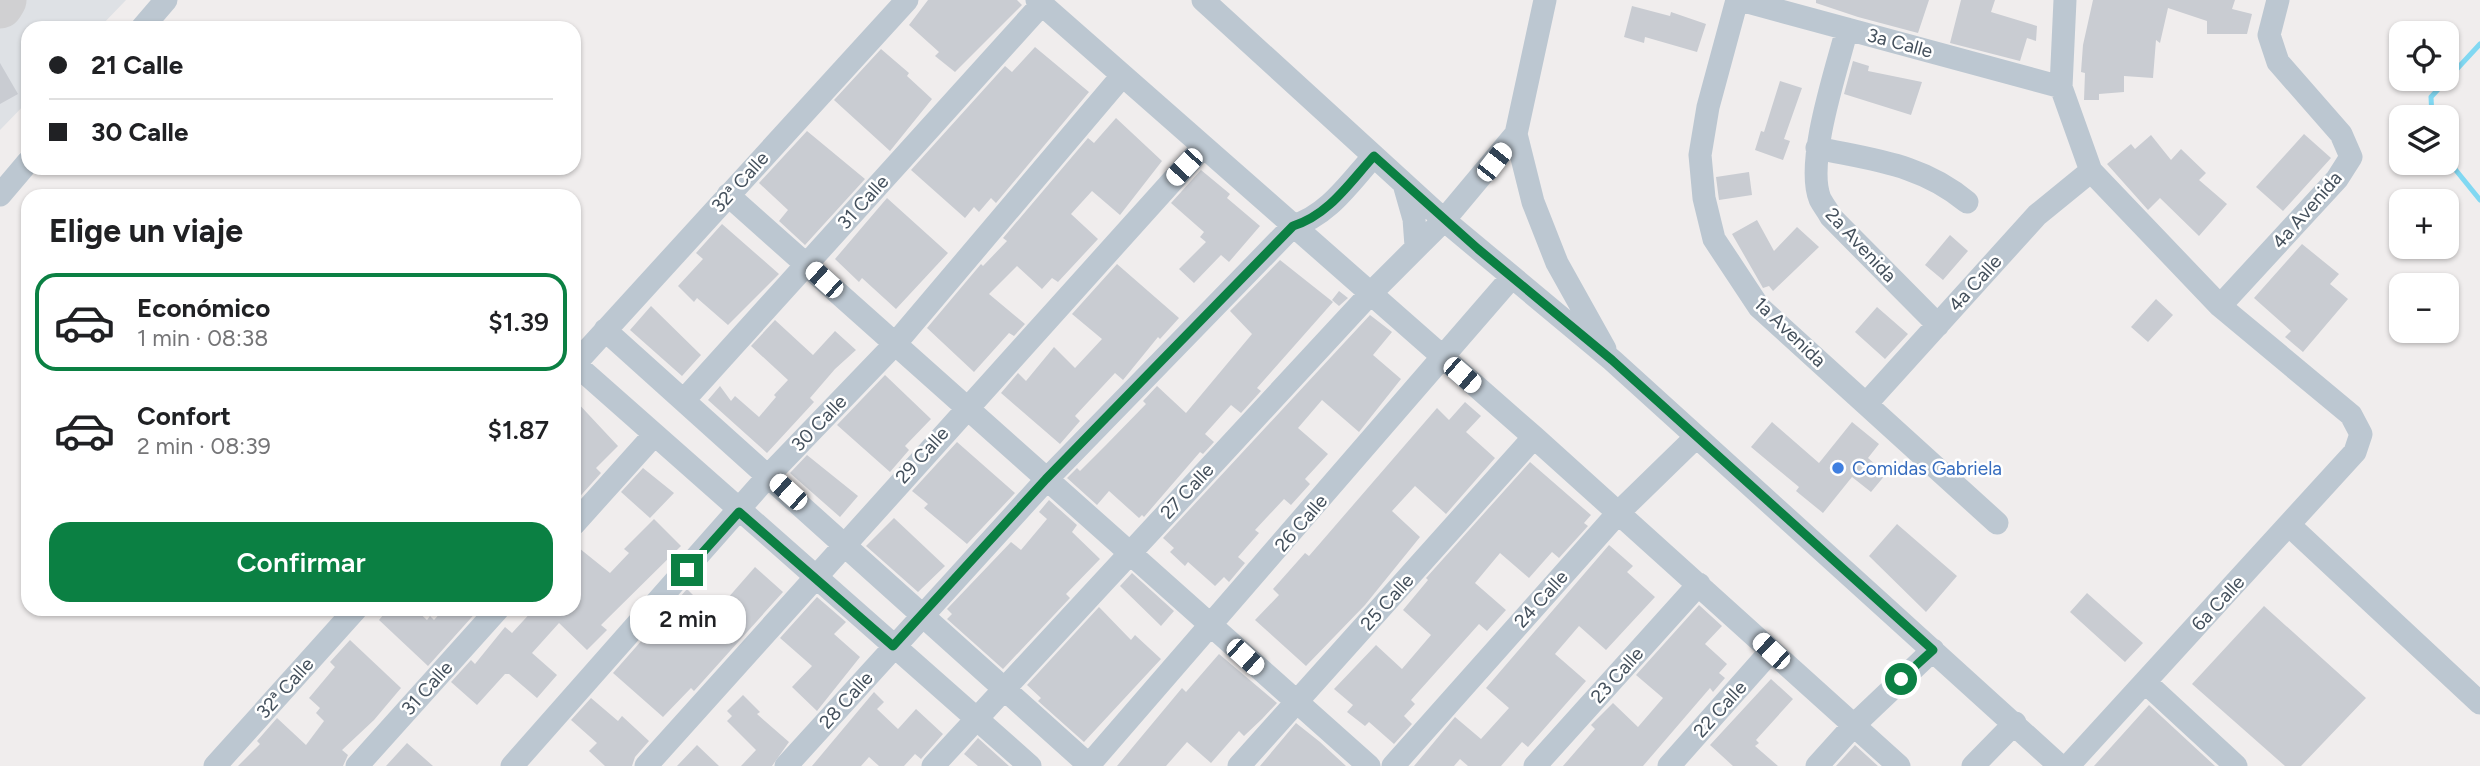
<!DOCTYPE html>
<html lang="es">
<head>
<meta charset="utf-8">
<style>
  :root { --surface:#fff; --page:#f2f2f2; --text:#202124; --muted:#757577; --line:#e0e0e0; --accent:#0b8043 }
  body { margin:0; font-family:Figtree,sans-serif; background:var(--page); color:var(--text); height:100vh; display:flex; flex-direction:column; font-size:26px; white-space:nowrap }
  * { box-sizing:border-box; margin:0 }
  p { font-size:23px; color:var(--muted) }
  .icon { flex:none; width:38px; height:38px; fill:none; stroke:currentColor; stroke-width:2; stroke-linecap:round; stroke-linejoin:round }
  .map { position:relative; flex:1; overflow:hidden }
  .side { position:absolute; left:21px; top:189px; width:560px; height:427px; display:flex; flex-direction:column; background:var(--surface); border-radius:21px; box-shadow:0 2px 5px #0004 }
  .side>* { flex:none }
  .banner { position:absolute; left:21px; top:21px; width:560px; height:154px; border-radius:21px; box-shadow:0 2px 5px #0004; display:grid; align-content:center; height:154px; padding:0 28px; background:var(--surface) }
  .controls { position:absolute; left:2389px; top:21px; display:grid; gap:14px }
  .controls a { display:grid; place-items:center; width:70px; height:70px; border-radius:14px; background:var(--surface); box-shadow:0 2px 5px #0004; font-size:35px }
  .end { position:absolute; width:32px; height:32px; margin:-16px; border:9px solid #0b8043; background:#fff; box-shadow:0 0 0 4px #fff }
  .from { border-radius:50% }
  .bubble { position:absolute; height:49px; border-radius:21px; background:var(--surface); box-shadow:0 2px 5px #0004; font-size:23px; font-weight:600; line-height:49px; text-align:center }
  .car { position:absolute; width:21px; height:42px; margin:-21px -10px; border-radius:9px; box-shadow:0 0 5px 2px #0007; background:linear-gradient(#fff 24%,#345 0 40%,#fff 0 76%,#345 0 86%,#fff 0) }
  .banner b { display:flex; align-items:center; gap:24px; height:66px; font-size:26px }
  .banner b+b { border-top:2px solid var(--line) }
  .banner i { width:18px; height:18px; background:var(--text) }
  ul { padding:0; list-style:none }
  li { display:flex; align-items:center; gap:21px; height:98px; margin:0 14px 10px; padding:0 14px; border:4px solid transparent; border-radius:21px }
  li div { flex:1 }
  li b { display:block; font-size:26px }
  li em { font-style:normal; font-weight:600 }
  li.on { border-color:var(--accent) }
  li>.icon { width:63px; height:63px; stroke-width:1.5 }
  h2 { padding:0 28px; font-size:32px; line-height:84px }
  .action { display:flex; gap:14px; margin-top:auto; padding:14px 28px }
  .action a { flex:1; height:80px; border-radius:21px; background:var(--accent); color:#fff; font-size:28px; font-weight:600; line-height:80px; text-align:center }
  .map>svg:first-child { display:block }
  .airport { fill:#dee1e5 }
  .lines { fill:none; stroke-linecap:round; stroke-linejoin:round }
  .stream { stroke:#81d8f2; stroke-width:5 }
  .taxiway { stroke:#d0d0d2; stroke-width:47 }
  .building { fill:#c9ccd2 }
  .minor { stroke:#bcc7d1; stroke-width:23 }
  .route { stroke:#0b8043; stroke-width:9 }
  .shop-dot { fill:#3f7fe0; stroke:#fff; stroke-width:2.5 }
  .labels { text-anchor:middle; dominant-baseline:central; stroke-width:5; stroke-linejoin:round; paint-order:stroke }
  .street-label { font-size:19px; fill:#44505c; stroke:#fff }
  .shop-label { font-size:19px; fill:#366cbe; stroke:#fff; text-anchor:start }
</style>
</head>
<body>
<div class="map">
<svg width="2480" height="766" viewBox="0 0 2480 766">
  <rect width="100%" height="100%" fill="#f0eded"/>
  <!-- airport -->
  <path class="airport" d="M0 0H126L99 28H28V101L0 130Z"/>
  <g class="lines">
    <!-- stream -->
    <path class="stream" d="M2432 117 2431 97 2480 44
      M2446 158 2480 200"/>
    <!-- taxiway -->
    <path class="taxiway" d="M0 5 3 0"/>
  </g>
  <!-- building -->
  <path class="building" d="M928 0H1017L1022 5 955 72 935 56 939 52 909 25Z
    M1816 0H1929L1918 33 1858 17 1816 3Z
    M1961 0H1995L1991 12 2037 26 2036 41 2027 38 2020 61 1950 43Z
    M2093 0H2235L2232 9 2252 14 2247 34H2207V21L2168 8 2160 43 2156 40 2153 78 2124 76V92L2099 94V100H2084L2085 73 2081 72 2083 45Z
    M1632 6 1670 16 1671 12 1706 24 1697 52 1645 37 1644 43 1624 37Z
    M1035 47 1089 92 996 203 991 198 979 212 974 207 965 218 911 170 1005 66 1012 72Z
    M881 49 909 73 907 76 932 99 890 151 834 100Z
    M1853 61 1869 66 1868 71 1922 82 1911 115 1844 94Z
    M0 63 18 94 0 104Z
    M1780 81 1802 88 1784 139 1790 141 1783 160 1755 150 1761 131 1764 132Z
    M1116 118 1162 161 1120 215 1092 191 1071 214 1098 239 1058 282 1052 278 1042 289 1017 266 989 294 1025 324 1014 336 1009 333 974 372 927 328 981 264 983 266 1007 241 1003 238 1088 138 1094 143Z
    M807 131 865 179 805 245 779 221 788 210 759 183Z
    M2304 134 2331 158 2283 211 2256 187Z
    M2151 135 2171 160 2181 149 2206 173 2199 180 2227 204 2199 236 2160 198 2148 210 2107 164 2131 144 2135 149Z
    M1201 170 1230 194 1227 198 1260 226 1229 262 1221 255 1194 283 1179 269 1206 242 1200 237 1204 232 1171 203Z
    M1749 172 1752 195 1719 200 1716 177Z
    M887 198 948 253 896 309 862 278 859 282 835 259Z
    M1757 220 1774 251 1797 227 1819 247 1773 291 1769 286 1763 288 1732 234Z
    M722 224 779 274 728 325 697 298 694 302 678 286 703 259 696 253Z
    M1950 235 1968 251 1943 280 1925 265Z
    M2302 244 2339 274 2330 284 2348 299 2303 352 2285 337 2291 331 2254 298Z
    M1280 260 1333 302 1257 388 1261 391 1241 413 1231 405 1205 434 1214 442 1203 454 1200 452 1144 517 1142 515 1139 518 1109 491 1097 505 1067 478 1077 468 1080 471 1106 445 1146 404 1143 401 1157 386 1186 413 1252 334 1230 311Z
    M1117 264 1179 318 1160 339 1158 337 1123 380 1115 373 1075 416 1080 421 1060 444 1001 393 1018 373 1026 381 1054 347 1075 368 1102 339 1072 314Z
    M1339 291 1348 298 1339 306 1332 300Z
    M2156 299 2173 315 2148 342 2131 327Z
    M651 306 701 355 682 376 630 330Z
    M1877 307 1908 334 1885 359 1855 332Z
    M1370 315 1392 332 1373 355 1401 379 1359 432 1322 400 1298 428 1328 454 1305 479 1310 484 1291 505 1284 499 1255 530 1259 533 1238 557 1245 563 1229 582 1224 577 1215 586 1188 562 1185 566 1170 552 1174 548 1163 538Z
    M775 320 813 355 835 331 856 350 835 369 810 398 814 402 767 453 708 400 720 386 731 401 735 396 759 417 776 397 774 395 788 380 751 346Z
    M885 375 931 419 905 446 909 450 890 472 837 425Z
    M574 399 618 446 596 468 601 473 574 503Z
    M1465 402 1481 416 1466 432 1495 458 1446 514 1415 486 1392 511 1420 537 1365 605 1306 666 1255 620 1279 595 1273 589 1305 553 1309 556 1437 408 1449 420Z
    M1772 422 1819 463 1852 422 1879 444 1868 458 1886 474 1871 492 1852 477 1823 513 1796 491 1799 487 1751 447Z
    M957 442 1015 493 967 544 924 508 928 504 912 491Z
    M807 455 858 496 840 517 790 473Z
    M1530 462 1591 515 1584 523 1588 526 1559 558 1552 552 1529 578 1500 553 1475 583 1506 610 1487 631 1479 624 1411 700 1415 704 1404 716 1412 724 1394 744 1369 722 1365 726 1347 712 1353 705 1334 689 1376 645 1402 669 1431 635 1403 610 1428 580 1426 578Z
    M643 468 674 493 650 518 621 492Z
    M1049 500 1077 525 1072 532 1100 559 1066 594 1070 598 1003 669 947 619 952 614 947 609 1011 542 1021 550 1047 519 1039 512Z
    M894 518 945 566 918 592 866 546Z
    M654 519 681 546 601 625 607 630 587 650 559 623 532 653 557 675 537 698 509 674H505L477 705 451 682 471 660 475 664 505 627 512 633 534 609H574V544L610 573 629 553 624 549Z
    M1897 524 1957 576 1926 612 1869 556Z
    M1609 545 1633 566 1627 572 1655 597 1606 650 1579 626 1555 654 1586 681 1528 747 1522 742 1501 766H1468L1460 759 1454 766H1414L1455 717 1481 739 1509 708 1486 688Z
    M755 567 783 592 694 691 691 688 663 717 613 673 687 589 713 615Z
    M1132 573 1174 611 1161 626 1120 586Z
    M2087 593 2143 643 2125 662 2070 612Z
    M817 597 846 622 834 634 860 657 817 711 792 687 812 666 780 638Z
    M1699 605 1722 626 1705 644 1727 664 1719 673 1725 678 1713 692 1710 688 1643 766H1563L1595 729 1591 725 1613 703 1638 727 1663 698 1636 675Z
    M2264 606 2366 698 2301 766H2285L2192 684Z
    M1099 607 1131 640 1135 635 1161 659 1084 742 1038 701 1041 698 1027 685Z
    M388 609H415L427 620 430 616 434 620 444 609H479L428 666 379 620Z
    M350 640 401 688 374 720 342 750 348 755 343 766H238L260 744 257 741 277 718 306 745 324 721 316 713 320 708 309 698 335 667 330 662Z
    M1219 654 1277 703 1262 719 1244 736 1239 731 1211 763 1187 742 1166 766H1117L1182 688 1186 692Z
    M1771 679 1793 699 1756 740 1759 743 1755 746 1778 766H1733L1710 745Z
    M874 692 884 702 877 709 898 729 916 709 943 734 921 759 915 754 904 766H879L869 757 861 766H812Z
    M743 695 760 712 757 714 789 742 772 766H741L756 750 727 721 732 716 727 711Z
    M591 698 618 721 622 716 649 741 635 757 632 766H605L589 751 597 743 571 720Z
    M2149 705 2215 766H2094Z
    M1296 723 1320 742 1346 766H1260Z
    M978 738 1009 766H978L964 754Z
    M407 743 433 766H386Z
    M697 745 719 766H677Z
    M1855 745 1878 766H1836Z"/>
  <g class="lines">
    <!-- minor -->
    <path class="minor" d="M1037 0 1534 437 1899 766
      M1203 0 1444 220 1612 360 2060 766
      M1737 0 1708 107 1700 155 1704 198 1714 239 1759 307 1997 523
      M1740 0 2061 87
      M2065 0 2061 87 2091 171 2220 306 2351 415 2361 434 2355 452 2068 766
      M142 28 166 0
      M1847 29C1837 68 1805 162 1820 199 1823 205 1828 211 1831 217L1938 325
      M1516 134 1533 202 1557 263 1605 349
      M1817 148C1873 160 1922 164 1967 202
      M1404 184 1414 219 1416 246
      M0 195 28 162
      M728 195 1369 766
      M2220 306 2337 179 2351 157 2341 134 2278 62 2269 35 2278 0
      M605 330 1090 766
      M575 364 1030 766
      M574 365 907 0
      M684 400 1042 4
      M1866 404 2037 215 2091 171
      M574 524 654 435
      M2289 525 2480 703
      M2145 682 2236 766
      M215 766 356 609
      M357 766 498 609
      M512 766 769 475 895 344 1122 76
      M646 766 1202 148
      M786 766 1047 479 1293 226C1329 215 1350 182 1374 156
      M933 766 1370 294 1444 220 1516 134 1545 0
      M1088 766 1511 278
      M1239 766 1534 437
      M1393 766 1618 513 1695 438
      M1535 766 1699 584
      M1669 766 1771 651
      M1817 766 1854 725 1933 650
      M1973 766 2015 723"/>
  </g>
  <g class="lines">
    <!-- route -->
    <path class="route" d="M687 570 739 512 893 646 1046 479 1293 226C1329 215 1350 182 1374 156L1478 249 1612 360 1933 650 1901 679"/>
  </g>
  <!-- markers -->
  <circle class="shop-dot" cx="1838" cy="468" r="7"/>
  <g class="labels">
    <!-- street labels -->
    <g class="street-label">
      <text transform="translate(1900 43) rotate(15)">3a Calle</text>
      <text transform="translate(740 182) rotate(-48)">32ª Calle</text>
      <text transform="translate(863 202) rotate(-48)">31 Calle</text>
      <text transform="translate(2307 210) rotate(-49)">4a Avenida</text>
      <text transform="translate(1861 245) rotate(47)">2a Avenida</text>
      <text transform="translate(1975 283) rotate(-48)">4a Calle</text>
      <text transform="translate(1790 332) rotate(44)">1a Avenida</text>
      <text transform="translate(819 423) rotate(-46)">30 Calle</text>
      <text transform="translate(922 455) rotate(-48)">29 Calle</text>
      <text transform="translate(1187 491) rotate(-47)">27 Calle</text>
      <text transform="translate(1301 523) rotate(-49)">26 Calle</text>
      <text transform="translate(1541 599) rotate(-48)">24 Calle</text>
      <text transform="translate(1387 602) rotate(-48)">25 Calle</text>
      <text transform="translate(2218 603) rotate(-47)">6a Calle</text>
      <text transform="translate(1617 675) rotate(-48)">23 Calle</text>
      <text transform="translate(285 688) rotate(-48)">32ª Calle</text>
      <text transform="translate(427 688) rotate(-48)">31 Calle</text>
      <text transform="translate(846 700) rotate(-48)">28 Calle</text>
      <text transform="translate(1720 709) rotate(-48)">22 Calle</text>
    </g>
    <!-- shop labels -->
    <g class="shop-label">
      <text x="1852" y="468">Comidas Gabriela</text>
    </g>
  </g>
</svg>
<div class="controls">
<a><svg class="icon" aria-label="locate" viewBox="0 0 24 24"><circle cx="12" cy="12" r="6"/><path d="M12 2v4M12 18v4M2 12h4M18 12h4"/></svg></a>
<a><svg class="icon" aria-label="layers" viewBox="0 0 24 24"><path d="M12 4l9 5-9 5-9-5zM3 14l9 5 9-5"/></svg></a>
<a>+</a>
<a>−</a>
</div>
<i class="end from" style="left:1901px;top:679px"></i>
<i class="end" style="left:687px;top:570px"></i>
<div class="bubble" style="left:630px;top:595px;width:116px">2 min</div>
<i class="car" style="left:1494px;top:162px;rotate:38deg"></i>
<i class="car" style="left:1184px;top:167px;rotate:223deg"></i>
<i class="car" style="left:824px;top:280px;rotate:312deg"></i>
<i class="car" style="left:1462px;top:375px;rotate:131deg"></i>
<i class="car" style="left:788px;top:492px;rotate:312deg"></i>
<i class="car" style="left:1771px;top:651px;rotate:313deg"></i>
<i class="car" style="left:1245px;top:657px;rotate:132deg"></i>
<div class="banner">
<b><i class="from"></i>21 Calle</b>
<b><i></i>30 Calle</b>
</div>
<section class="side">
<h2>Elige un viaje</h2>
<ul>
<li class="on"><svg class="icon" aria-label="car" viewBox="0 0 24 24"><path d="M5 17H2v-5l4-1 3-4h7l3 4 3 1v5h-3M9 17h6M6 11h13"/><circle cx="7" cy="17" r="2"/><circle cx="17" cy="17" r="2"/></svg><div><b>Económico</b><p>1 min · 08:38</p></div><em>$1.39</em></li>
<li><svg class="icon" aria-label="car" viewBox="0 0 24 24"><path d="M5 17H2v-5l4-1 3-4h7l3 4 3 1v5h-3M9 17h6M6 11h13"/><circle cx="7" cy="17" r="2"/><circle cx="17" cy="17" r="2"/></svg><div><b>Confort</b><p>2 min · 08:39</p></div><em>$1.87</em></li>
</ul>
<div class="action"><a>Confirmar</a></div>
</section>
</div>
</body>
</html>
